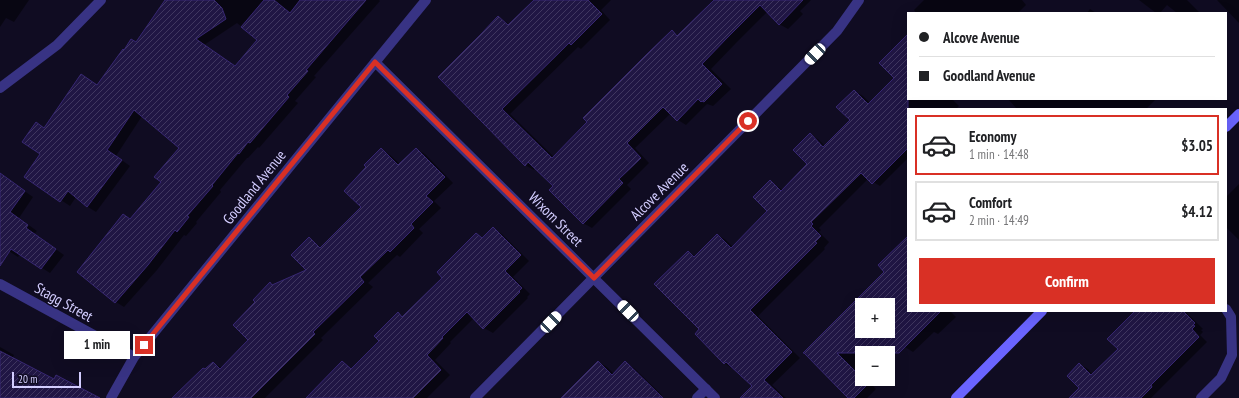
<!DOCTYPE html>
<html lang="en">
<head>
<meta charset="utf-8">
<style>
  :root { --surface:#fff; --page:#f6f6f6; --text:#202124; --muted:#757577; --line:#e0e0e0; --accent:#d93025 }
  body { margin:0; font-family:"PT Sans Narrow",sans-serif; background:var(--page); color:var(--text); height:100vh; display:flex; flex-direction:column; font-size:15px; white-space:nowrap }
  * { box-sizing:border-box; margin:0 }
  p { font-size:13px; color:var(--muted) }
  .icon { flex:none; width:22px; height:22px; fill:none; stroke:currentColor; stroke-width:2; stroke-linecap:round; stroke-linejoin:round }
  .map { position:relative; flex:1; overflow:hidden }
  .side { position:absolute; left:907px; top:108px; width:320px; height:204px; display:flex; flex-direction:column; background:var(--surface); border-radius:0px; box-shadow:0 4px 16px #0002 }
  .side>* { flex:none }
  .hud { position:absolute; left:907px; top:12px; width:320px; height:88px; border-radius:0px; box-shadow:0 4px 16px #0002; display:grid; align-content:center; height:88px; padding:0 12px; background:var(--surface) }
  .fabs { position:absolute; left:855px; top:298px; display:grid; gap:8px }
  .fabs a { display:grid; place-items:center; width:40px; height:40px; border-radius:0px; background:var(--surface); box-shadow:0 4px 16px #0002; font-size:20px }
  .scale { position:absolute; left:12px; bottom:10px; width:69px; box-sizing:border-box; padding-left:4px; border:2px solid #d3cdff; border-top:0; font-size:11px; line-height:14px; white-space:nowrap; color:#d3cdff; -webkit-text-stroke:3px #100c22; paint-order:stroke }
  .end { position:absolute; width:18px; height:18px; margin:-9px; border:5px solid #d93025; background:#fff; box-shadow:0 0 0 2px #fff }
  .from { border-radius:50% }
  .bubble { position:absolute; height:28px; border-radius:0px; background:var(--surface); box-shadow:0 4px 16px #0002; font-size:13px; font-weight:800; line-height:28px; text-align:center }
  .car { position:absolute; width:12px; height:24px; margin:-12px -6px; border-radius:5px; box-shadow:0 0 3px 1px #0007; background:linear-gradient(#fff 24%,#345 0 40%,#fff 0 76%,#345 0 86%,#fff 0) }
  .hud b { display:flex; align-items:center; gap:14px; height:38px; font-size:15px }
  .hud b+b { border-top:1px solid var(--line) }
  .hud i { width:10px; height:10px; background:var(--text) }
  ul { padding:7px 0 0; list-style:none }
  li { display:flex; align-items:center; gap:12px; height:60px; margin:0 8px 6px; padding:0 4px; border:2px solid var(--line); border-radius:0px }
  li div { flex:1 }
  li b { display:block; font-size:15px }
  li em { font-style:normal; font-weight:800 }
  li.current { border-color:var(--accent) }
  li>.icon { width:36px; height:36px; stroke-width:1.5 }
  .button { display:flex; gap:8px; margin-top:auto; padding:8px 12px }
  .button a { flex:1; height:46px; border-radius:0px; background:var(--accent); color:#fff; font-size:16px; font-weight:800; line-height:46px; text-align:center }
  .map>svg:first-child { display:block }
  .shadow { fill:#0007; fill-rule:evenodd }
  .building { fill:url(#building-hatch); stroke:#372772; fill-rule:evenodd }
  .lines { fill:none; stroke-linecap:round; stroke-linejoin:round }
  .service { stroke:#383384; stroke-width:10 }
  .minor { stroke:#383384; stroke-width:10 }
  .secondary { stroke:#6a64ff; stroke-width:10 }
  .route { stroke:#d93025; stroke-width:5 }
  .labels { text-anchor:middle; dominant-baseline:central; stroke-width:3; stroke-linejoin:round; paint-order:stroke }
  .street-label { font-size:15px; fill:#d3cdff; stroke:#100c22 }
</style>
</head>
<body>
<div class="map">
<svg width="1239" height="398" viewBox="0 0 1239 398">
  <defs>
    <pattern id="building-hatch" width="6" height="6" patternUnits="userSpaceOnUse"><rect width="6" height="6" fill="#201644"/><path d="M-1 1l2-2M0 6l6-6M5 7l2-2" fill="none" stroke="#403760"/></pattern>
  </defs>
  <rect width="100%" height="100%" fill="#100c22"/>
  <!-- shadow -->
  <path class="shadow" d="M0 0H29L14 22 6 18 0 27Z
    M167 0H379L380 1 314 76 316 77 295 101 298 103 259 148 258 147 248 158H247L220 190 221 192 196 222 197 223 186 236 184 235 157 270 124 307 116 302 123 215 131 219 162 182 180 148 142 116 116 156 130 166 96 212 88 207 76 197 70 206 26 177 41 154 45 129 98 86 124 51 137 43ZM237 23 258 40 236 67 204 45Z
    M535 0H611L601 10 610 20 581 49 578 47 510 114 554 157 672 32 679 36 713 0H811L800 11 803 14 788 29 779 24 767 12 736 43 711 69 731 89 713 106 707 104 686 125 678 120 671 113 635 148 649 163 627 185 631 189 592 228 583 223 555 186 536 168 534 170 525 165 440 77 499 17 510 25Z
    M924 0H1022L1026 5 1018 13H916L914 10Z
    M1139 0H1187L1200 13H1177L1167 5 1160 13H1156Z
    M1217 0H1239V23Z
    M1090 9 1096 13H1087Z
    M908 36V99H952L959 106 956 109H908V158L880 186 868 179 819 228 821 230 819 232 829 242 824 248 825 249 758 316 800 358 772 385 786 398H748L753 386 734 368 733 369 724 363 701 329 688 252 695 256 717 235 726 240 733 247 769 211 770 182 783 190 808 164 810 134 819 140 825 146 851 120 854 91 863 96 870 103 895 78Z
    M1008 99H1156L1146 109H1017Z
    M381 149 390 155 400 164 416 149 425 154 453 183 434 201 441 208 419 229 423 233 400 257 397 255 368 283 373 287 321 338 323 340 265 398H175L213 363 222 368 249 340 256 302 270 284 273 285 308 271 309 239 322 248 363 207Z
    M0 174 33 197 19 218 37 231 34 234 64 255 50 273 20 254 18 257 1 246 0 248Z
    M1239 184V240L1226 227V197Z
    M493 229 502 234 529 261 513 277 530 294 527 297 528 298 493 333 484 328 474 318 450 342 451 343 435 360 450 375 427 398H314L342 362 352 369 380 341 398 314 403 317 443 278 476 234 483 238Z
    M908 237V311H950L956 317 938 334 934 332 913 352 905 347 884 353H862V379H866L876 389 867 398H850L805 352 886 272ZM862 305H888V331H862Z
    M1137 311H1185L1203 329 1201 330 1203 332 1200 335 1207 342 1151 398H1070L1080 388 1079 364 1088 369 1093 375 1119 349Z
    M0 347 14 355 12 359 85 398H0Z
    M598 362 607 367 614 374 625 363 634 368 662 395 659 398H563Z"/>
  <!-- building -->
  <path class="building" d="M165 0H214L222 8 226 19 196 39 235 66 257 40 241 27 264 0H274L290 13 300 0H366L306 70 308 71 287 95 289 97 250 143 248 142 239 154 238 153 212 185 213 186 187 216 189 217 177 232 175 230 148 265 115 303 77 272 123 214 130 219 161 182 154 177 179 148 134 110 107 150 122 160 87 207 68 191 60 202 24 177 40 154 22 142 36 122 44 128 81 74 97 85 123 49 124 50 131 39 136 42Z
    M534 0H588L602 14 571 45 569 43 502 109 552 158 587 122 583 118 646 55 672 30 677 36 714 0H803L779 25 760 5 727 38 702 64 722 84 704 102 702 101 701 102 698 99 677 121 663 107 627 143 641 158 619 179 623 183 583 224 549 190 553 186 528 162 525 166 438 77 482 33 498 16 508 25Z
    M908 34V148L872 184 861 173 811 222 813 224 811 226 821 236 815 242 817 243 750 310 792 352 764 380 783 398H740L752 386 726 362 724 364 695 334 699 329 654 284 688 251 694 257 717 234 731 248 767 211 753 197 770 180 781 191 807 164 793 150 810 133 823 147 850 120 836 107 854 90 868 104 894 78 879 63Z
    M381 148 398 165 416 148 445 177 426 196 433 202 411 224 414 228 390 252 388 250 360 277 364 282 313 332 315 334 251 398H172L203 368 205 369 213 362 220 369 248 340 233 325 255 302 253 300 270 282 272 285 306 270 291 255 309 237 320 248 361 207 344 191 366 167 364 165Z
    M0 173 25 191 10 212 28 225 26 228 56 249 41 269 11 249 0 266Z
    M493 227 521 255 505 271 522 288 519 291 520 292 483 329 467 312 442 337 443 338 427 355 441 370 413 398H306L342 361 351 369 379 341 374 336 398 312 402 317 442 278 437 272 476 233 482 238Z
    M908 236V311H941L899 353H837L868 384 854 398H848L804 353H803L884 272 878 265ZM862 305H888V331H862Z
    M1135 311H1183L1195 323 1193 325 1195 326 1192 329 1199 337 1151 385 1152 387 1141 398H1069L1079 388 1067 376 1079 363 1091 375 1118 349 1107 339Z
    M0 351 54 379 56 375 100 398H0Z
    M598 361 612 375 625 361 663 398H561Z"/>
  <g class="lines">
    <!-- service -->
    <path class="service" d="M697 398 706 389"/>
    <!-- minor -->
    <path class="minor" d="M375 62 715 398
      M0 88 57 45 101 0
      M0 284 134 357
      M111 398 134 357 426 0
      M475 398 837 31 859 0
      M1201 398 1221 378 1232 355 1231 317 1226 309"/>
    <!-- secondary -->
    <path class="secondary" d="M1226 127 1239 114
      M956 398 1042 311"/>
  </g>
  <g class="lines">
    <!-- route -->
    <path class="route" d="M144 345 375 62 594 278 748 121"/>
  </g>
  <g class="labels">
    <!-- street labels -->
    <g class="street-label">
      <text transform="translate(254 187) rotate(-51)">Goodland Avenue</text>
      <text transform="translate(659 191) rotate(-45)">Alcove Avenue</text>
      <text transform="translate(556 219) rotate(45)">Wixom Street</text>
      <text transform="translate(64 302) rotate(29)">Stagg Street</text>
    </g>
  </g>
</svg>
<div class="fabs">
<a>+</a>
<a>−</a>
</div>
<div class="scale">20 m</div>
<i class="end from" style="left:748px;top:121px"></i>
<i class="end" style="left:144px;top:345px"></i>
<div class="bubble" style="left:64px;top:331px;width:66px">1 min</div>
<i class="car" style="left:815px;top:54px;rotate:224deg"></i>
<i class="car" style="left:628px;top:311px;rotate:315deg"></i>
<i class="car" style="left:551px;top:322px;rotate:44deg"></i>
<div class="hud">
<b><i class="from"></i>Alcove Avenue</b>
<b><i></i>Goodland Avenue</b>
</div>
<section class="side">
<ul>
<li class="current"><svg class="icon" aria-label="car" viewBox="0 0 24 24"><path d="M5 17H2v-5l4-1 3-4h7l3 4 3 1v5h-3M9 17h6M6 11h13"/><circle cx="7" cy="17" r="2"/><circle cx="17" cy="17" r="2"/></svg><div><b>Economy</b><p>1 min · 14:48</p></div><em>$3.05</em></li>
<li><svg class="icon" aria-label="car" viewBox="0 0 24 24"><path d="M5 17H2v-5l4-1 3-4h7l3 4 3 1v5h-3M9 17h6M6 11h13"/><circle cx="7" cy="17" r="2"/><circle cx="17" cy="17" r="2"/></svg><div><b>Comfort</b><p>2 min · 14:49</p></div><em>$4.12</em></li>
</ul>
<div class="button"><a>Confirm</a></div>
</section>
</div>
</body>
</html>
